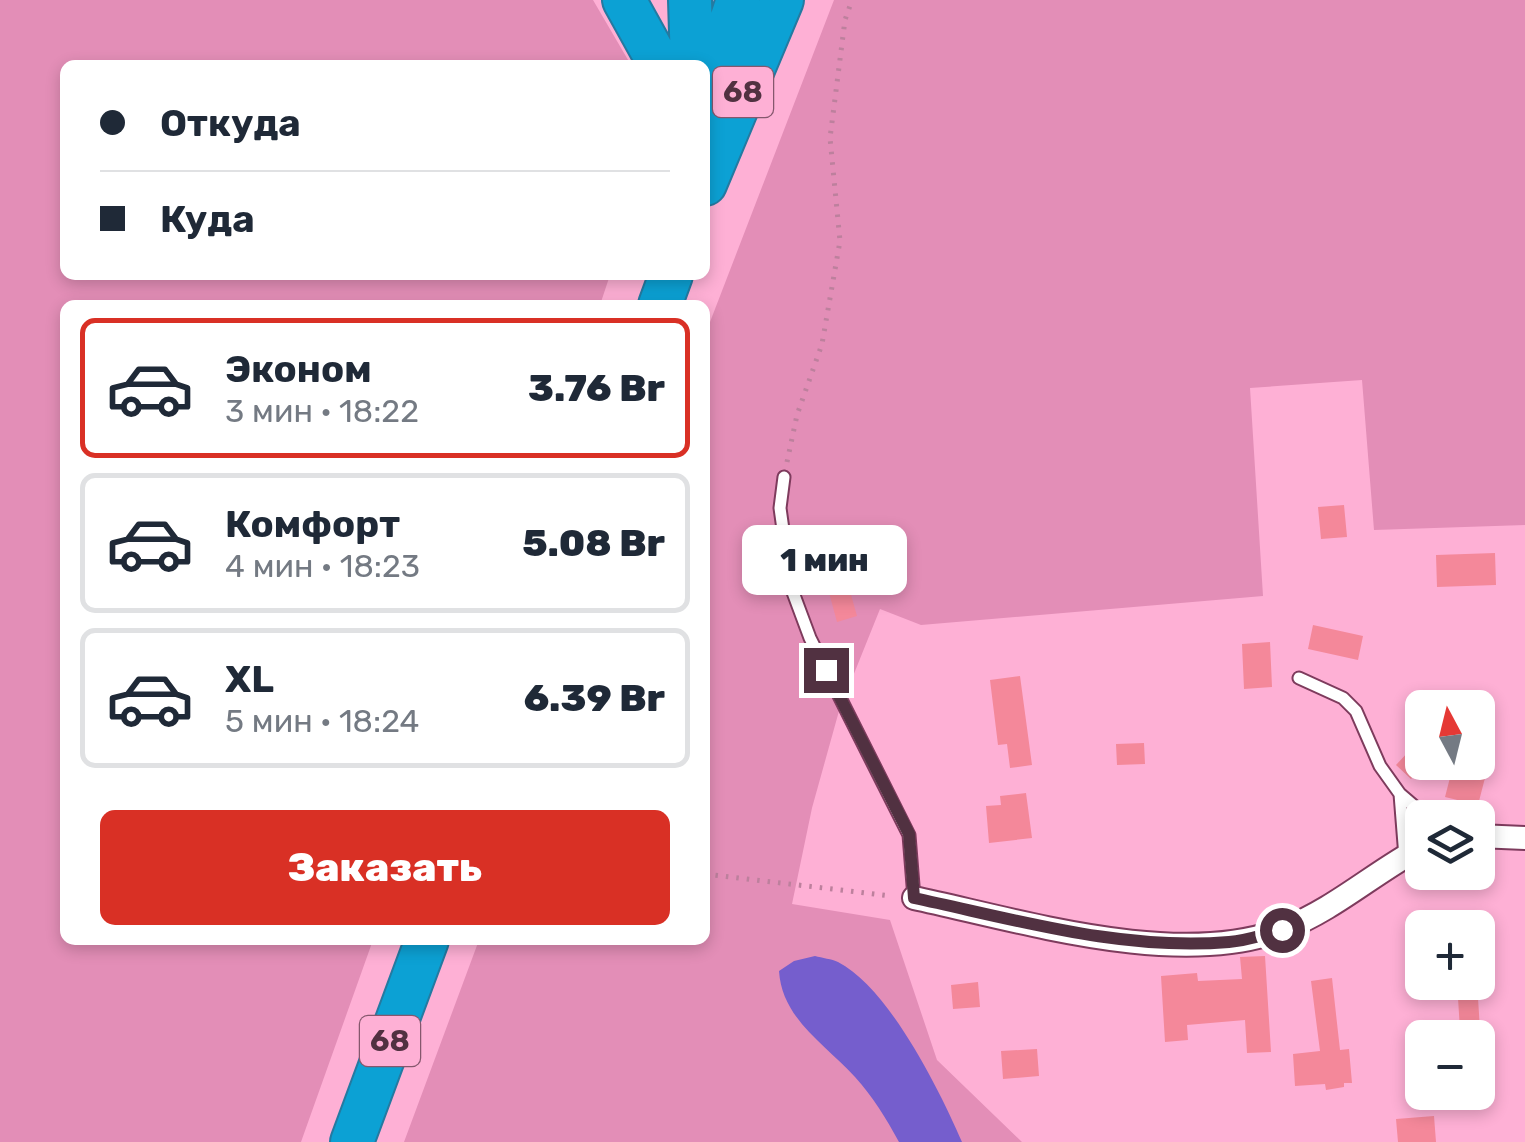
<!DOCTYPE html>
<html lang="ru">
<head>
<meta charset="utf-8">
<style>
  :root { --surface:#fff; --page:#f2f2f3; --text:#1f2937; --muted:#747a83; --line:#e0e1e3; --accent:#d93025 }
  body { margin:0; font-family:Rubik,sans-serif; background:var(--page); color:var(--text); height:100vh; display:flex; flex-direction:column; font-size:38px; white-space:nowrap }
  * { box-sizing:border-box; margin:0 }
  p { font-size:32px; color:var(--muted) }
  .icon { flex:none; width:55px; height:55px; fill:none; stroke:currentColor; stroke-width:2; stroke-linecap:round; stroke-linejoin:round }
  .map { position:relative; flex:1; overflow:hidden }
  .drawer { position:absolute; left:60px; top:300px; width:650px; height:645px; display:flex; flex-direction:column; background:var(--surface); border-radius:15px; box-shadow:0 5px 15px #0003 }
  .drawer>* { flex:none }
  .guide { position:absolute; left:60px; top:60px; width:650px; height:220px; border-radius:15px; box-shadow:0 5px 15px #0003; display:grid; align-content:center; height:220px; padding:0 40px; background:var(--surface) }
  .needle { width:65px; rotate:353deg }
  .fabs { position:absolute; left:1405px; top:690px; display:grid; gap:20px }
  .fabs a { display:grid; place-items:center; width:90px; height:90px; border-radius:15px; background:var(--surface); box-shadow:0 5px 15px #0003; font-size:50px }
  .end { position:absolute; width:45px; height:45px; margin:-22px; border:12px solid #513141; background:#fff; box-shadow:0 0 0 5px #fff }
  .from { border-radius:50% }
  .bubble { position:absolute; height:70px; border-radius:15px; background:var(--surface); box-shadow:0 5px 15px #0003; font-size:32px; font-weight:800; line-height:70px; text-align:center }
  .guide b { display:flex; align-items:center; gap:35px; height:95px; font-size:38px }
  .guide b+b { border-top:2px solid var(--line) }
  .guide i { width:25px; height:25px; background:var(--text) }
  ul { padding:18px 0 0; list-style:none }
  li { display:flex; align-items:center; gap:30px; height:140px; margin:0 20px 15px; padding:0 20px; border:5px solid var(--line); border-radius:15px }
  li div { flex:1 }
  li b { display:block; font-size:38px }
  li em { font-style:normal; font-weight:800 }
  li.on { border-color:var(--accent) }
  li>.icon { width:90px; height:90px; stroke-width:1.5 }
  .action { display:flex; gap:20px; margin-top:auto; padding:20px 40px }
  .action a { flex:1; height:115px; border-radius:15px; background:var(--accent); color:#fff; font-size:40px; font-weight:800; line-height:115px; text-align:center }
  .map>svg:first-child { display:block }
  .green { fill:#e38eb7 }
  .water { fill:#755ecd }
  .building { fill:#f4889a }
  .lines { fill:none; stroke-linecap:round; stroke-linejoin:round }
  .lane-casing { stroke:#7e3b5d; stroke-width:15 }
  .street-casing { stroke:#7e3b5d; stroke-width:26 }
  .highway-casing { stroke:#247aa1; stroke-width:46 }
  .path { stroke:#bd809d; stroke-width:5; stroke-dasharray:2.5 8; stroke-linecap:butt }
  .lane { stroke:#fff; stroke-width:11 }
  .street { stroke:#fff; stroke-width:22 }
  .highway { stroke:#0ca1d4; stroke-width:42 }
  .route { stroke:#513141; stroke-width:12 }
  .labels { text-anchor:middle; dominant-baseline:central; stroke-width:9; stroke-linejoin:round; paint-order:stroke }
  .shield { fill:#feb0d5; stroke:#85576d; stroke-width:2.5 }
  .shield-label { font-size:30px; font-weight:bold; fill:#513141 }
</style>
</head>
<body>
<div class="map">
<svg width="1525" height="1142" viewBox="0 0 1525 1142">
  <rect width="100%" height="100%" fill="#feb0d5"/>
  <!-- green -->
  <path class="green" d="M0 0H593L631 65H65V275H610L600 305H65V940H373L301 1142H0Z
    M834 0H1525V525L1374 530 1362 380 1250 388 1263 596 921 625 880 609 839 711 812 808 792 904 890 920 937 1060 1022 1142H404L479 940H705V335Z"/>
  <!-- water -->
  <path class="water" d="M815 956C822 958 832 959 838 962 889 988 940 1091 962 1142H899C886 1118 873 1097 855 1077 825 1044 782 1019 779 971L794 961Z"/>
  <!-- building -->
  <path class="building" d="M1344 505 1347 537 1321 539 1318 507Z
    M1495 553 1496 585 1437 587 1436 555Z
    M848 584 857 616 837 622 828 589Z
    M1313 625 1363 636 1358 660 1308 649Z
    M1270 642 1272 687 1244 689 1242 644Z
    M1020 676 1032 765 1010 768 1007 744 998 745 990 680Z
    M1422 737V767L1411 779 1396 765Z
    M1144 743 1145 764 1117 765 1116 744Z
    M1453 766 1486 774 1478 805 1445 797Z
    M1026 793 1032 838 989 843 986 806 1001 805 1000 796Z
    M1265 956 1271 1052 1247 1053 1245 1020 1187 1025 1188 1040 1165 1042 1161 976 1197 973 1198 981 1242 979 1240 957Z
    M1332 978 1340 1050 1349 1049 1352 1083H1344V1087L1326 1090 1325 1084 1295 1086 1293 1054 1320 1051 1311 981Z
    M978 982 980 1007 953 1009 951 985Z
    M1457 982H1477L1480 1030H1460Z
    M1037 1049 1039 1076 1003 1079 1001 1051Z
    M1434 1116 1436 1142H1398L1396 1119Z"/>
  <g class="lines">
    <defs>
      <path id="lane" d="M784 477 780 508 791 587 810 638 909 835 914 898
        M1299 678 1343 698 1356 711 1380 766 1400 794 1428 818
        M1400 794 1405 857"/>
      <path id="street" d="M1478 836 1525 838
        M914 898C1022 921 1179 970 1284 929 1335 909 1375 872 1422 847"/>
      <path id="highway" d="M624 0 660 65
        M690 0 692 65
        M714 118 729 26 738 0
        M705 184 782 0
        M660 305 671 275
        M352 1142 427 940"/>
    </defs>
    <!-- lane casing -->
    <use href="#lane" class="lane-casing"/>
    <!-- street casing -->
    <use href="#street" class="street-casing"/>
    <!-- highway casing -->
    <use href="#highway" class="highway-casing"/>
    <!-- path -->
    <path class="path" d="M787 462 797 415 822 344 840 241 830 138 845 20 852 0
      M705 874 891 896"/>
    <!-- lane -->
    <use href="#lane" class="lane"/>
    <!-- street -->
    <use href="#street" class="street"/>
    <!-- highway -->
    <use href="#highway" class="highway"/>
  </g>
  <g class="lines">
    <!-- route -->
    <path class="route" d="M826 670 909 834 914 898C1018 920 1122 951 1229 942 1247 941 1265 934 1282 930"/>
  </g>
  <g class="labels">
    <!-- shield labels -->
    <g class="shield">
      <rect x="713" y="67" width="60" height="50" rx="8"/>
      <rect x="360" y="1016" width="60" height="50" rx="8"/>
    </g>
    <g class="shield-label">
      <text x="743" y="92">68</text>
      <text x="390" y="1041">68</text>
    </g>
  </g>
</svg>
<div class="fabs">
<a><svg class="needle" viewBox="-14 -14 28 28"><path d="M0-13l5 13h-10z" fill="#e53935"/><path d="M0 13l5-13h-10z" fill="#747a83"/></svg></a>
<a><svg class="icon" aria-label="layers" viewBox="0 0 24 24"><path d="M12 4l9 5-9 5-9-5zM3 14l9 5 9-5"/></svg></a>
<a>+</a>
<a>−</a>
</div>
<i class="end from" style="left:1282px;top:930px"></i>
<i class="end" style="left:826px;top:670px"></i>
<div class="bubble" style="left:742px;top:525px;width:165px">1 мин</div>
<div class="guide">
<b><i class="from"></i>Откуда</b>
<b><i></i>Куда</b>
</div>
<section class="drawer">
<ul>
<li class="on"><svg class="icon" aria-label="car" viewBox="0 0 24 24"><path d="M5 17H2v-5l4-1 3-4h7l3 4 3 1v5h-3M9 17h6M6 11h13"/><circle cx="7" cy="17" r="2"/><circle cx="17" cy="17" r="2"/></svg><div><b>Эконом</b><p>3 мин · 18:22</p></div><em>3.76 Br</em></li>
<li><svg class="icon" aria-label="car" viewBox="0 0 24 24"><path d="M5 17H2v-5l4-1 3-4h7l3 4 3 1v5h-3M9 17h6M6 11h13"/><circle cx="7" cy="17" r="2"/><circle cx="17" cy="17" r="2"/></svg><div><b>Комфорт</b><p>4 мин · 18:23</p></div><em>5.08 Br</em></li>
<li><svg class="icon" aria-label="car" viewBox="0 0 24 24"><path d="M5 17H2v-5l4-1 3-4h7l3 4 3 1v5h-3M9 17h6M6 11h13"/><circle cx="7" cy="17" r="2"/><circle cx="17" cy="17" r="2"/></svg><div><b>XL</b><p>5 мин · 18:24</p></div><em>6.39 Br</em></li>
</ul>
<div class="action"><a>Заказать</a></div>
</section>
</div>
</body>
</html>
